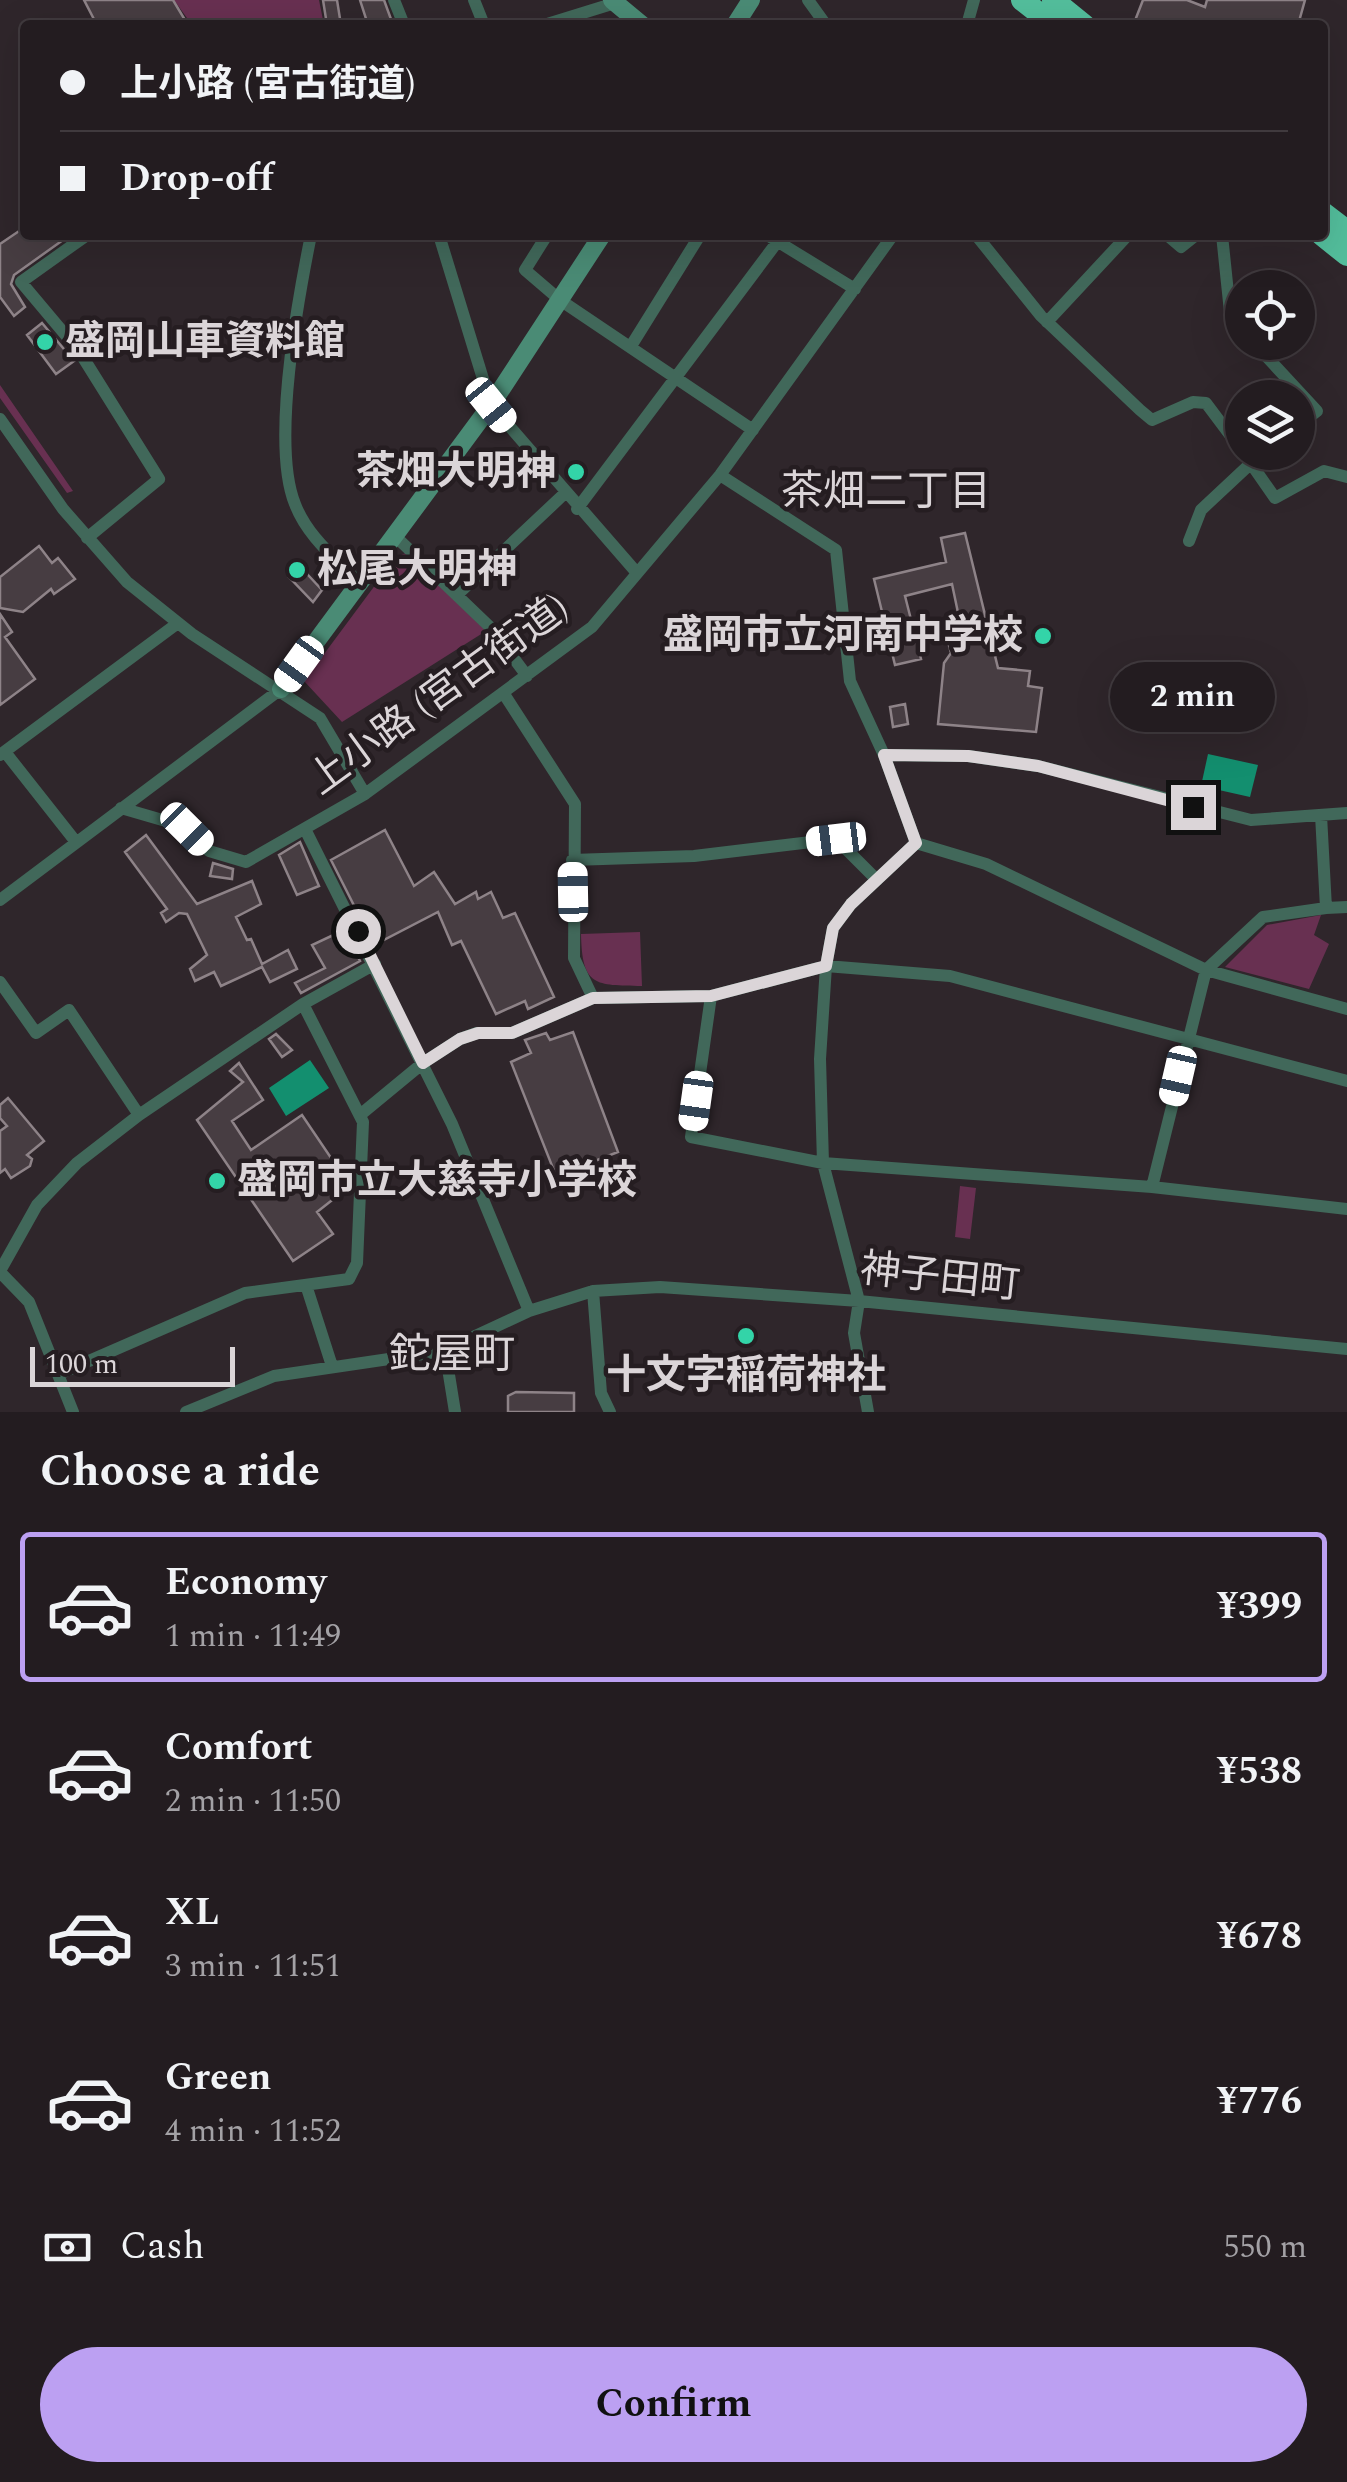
<!DOCTYPE html>
<html lang="en">
<head>
<meta charset="utf-8">
<style>
  :root { --surface:#231c20; --page:#2b2529; --text:#f1f3f6; --muted:#a3a1a5; --line:#403a3e; --accent:#bca0f2 }
  body { margin:0; font-family:Spectral,"Noto Sans JP",serif; background:var(--page); color:var(--text); height:100vh; display:flex; flex-direction:column; font-size:38px; white-space:nowrap }
  * { box-sizing:border-box; margin:0 }
  p { font-size:32px; color:var(--muted) }
  .icon { flex:none; width:55px; height:55px; fill:none; stroke:currentColor; stroke-width:2; stroke-linecap:round; stroke-linejoin:round }
  .map { position:relative; height:1412px; overflow:hidden }
  .sheet { display:flex; flex-direction:column; background:var(--surface); flex:1 }
  .sheet>* { flex:none }
  .guide { position:absolute; left:20px; top:20px; width:1308px; height:220px; border-radius:10px; box-shadow:0 10px 40px #0002,0 0 0 2px var(--line); display:grid; align-content:center; height:220px; padding:0 40px; background:var(--surface) }
  .tools { position:absolute; left:1225px; top:270px; display:grid; gap:20px }
  .tools a { display:grid; place-items:center; width:90px; height:90px; border-radius:50%; background:var(--surface); box-shadow:0 10px 40px #0002,0 0 0 2px var(--line); font-size:50px }
  .scale { position:absolute; left:30px; bottom:25px; width:205px; box-sizing:border-box; padding-left:10px; border:5px solid #dbd5d8; border-top:0; font-size:28px; line-height:35px; white-space:nowrap; color:#dbd5d8; -webkit-text-stroke:8px #251d21; paint-order:stroke }
  .end { position:absolute; width:45px; height:45px; margin:-22px; border:12px solid #dbd5d8; background:#111; box-shadow:0 0 0 5px #111 }
  .from { border-radius:50% }
  .bubble { position:absolute; height:70px; border-radius:35px; background:var(--surface); box-shadow:0 10px 40px #0002,0 0 0 2px var(--line); font-size:32px; font-weight:700; line-height:70px; text-align:center }
  .car { position:absolute; width:30px; height:60px; margin:-30px -15px; border-radius:12px; box-shadow:0 0 8px 2px #0007; background:linear-gradient(#fff 24%,#345 0 40%,#fff 0 76%,#345 0 86%,#fff 0) }
  .guide b { display:flex; align-items:center; gap:35px; height:95px; font-size:38px }
  .guide b+b { border-top:2px solid var(--line) }
  .guide i { width:25px; height:25px; background:var(--text) }
  ul { padding:0; list-style:none }
  li { display:flex; align-items:center; gap:30px; height:150px; margin:0 20px 15px; padding:0 20px; border:5px solid transparent; border-radius:10px }
  li div { flex:1 }
  li b { display:block; font-size:38px }
  li em { font-style:normal; font-weight:700 }
  li.selected { border-color:var(--accent) }
  li>.icon { width:90px; height:90px; stroke-width:1.5 }
  h2 { padding:0 40px; font-size:45px; line-height:120px }
  .pay { display:flex; align-items:center; gap:25px; height:110px; padding:0 40px; font-size:38px }
  .pay p { margin-inline-start:auto }
  .button { display:flex; gap:20px; margin-top:auto; padding:20px 40px }
  .button a { flex:1; height:115px; border-radius:60px; background:var(--accent); color:#111; font-size:40px; font-weight:700; line-height:115px; text-align:center }
  .map>svg:first-child { display:block }
  .green { fill:#683051 }
  .water { fill:#138f6f }
  .building { fill:#473d42; stroke:#8e8388; stroke-width:2.5 }
  .lines { fill:none; stroke-linecap:round; stroke-linejoin:round }
  .street { stroke:#41685a; stroke-width:12 }
  .secondary { stroke:#4a8b75; stroke-width:18 }
  .highway { stroke:#53be9c; stroke-width:22 }
  .route { stroke:#dbd5d8; stroke-width:12 }
  .poi-dot { fill:#33d4a8; stroke:#251d21; stroke-width:4 }
  .labels { text-anchor:middle; dominant-baseline:central; stroke-width:9; stroke-linejoin:round; paint-order:stroke }
  .poi-label { font-size:40px; font-weight:bold; fill:#dbd5d8; stroke:#251d21; text-anchor:start }
  .street-label { font-size:40px; fill:#dbd5d8; stroke:#251d21 }
  .neighbourhood-label { font-size:42px; fill:#dbd5d8; stroke:#251d21 }
</style>
</head>
<body>
<div class="map">
<svg width="1347" height="1412" viewBox="0 0 1347 1412">
  <rect width="100%" height="100%" fill="#2f262b"/>
  <!-- green -->
  <path class="green" d="M174 0H319L324 25H192Z
    M0 385 73 491 67 493 0 398Z
    M406 553 486 631 342 722 304 681 396 557Z
    M1321 915 1314 935 1329 944 1309 989 1225 967 1267 925Z
    M640 932 642 986C595 985 582 987 581 934Z
    M960 1186 976 1188 970 1239 955 1237Z"/>
  <!-- water -->
  <path class="water" d="M1208 754 1258 765 1250 797 1201 786Z
    M310 1060 329 1088 286 1116 269 1088Z"/>
  <!-- building -->
  <path class="building" d="M84 0H173L188 25H97Z
    M323 0H337L341 25H327Z
    M360 0H384L392 22 368 25Z
    M1143 0H1187L1205 7 1207 0H1305L1298 25H1142L1144 21 1136 18Z
    M25 227V235H70L14 275 11 284 25 307 14 316 0 297V244Z
    M42 323 74 361 56 374 27 335Z
    M965 533 998 668 1030 671 1028 686 1042 688 1036 732 938 724 944 663 951 653 945 631 961 627 952 584 905 596 921 659 895 665 874 579 946 562 941 538Z
    M39 546 52 563 58 558 75 579 54 594 51 589 23 612 0 608V577Z
    M296 562 322 590 313 602 289 577Z
    M0 614 12 632 5 637 35 679 0 705Z
    M905 704 908 724 893 727 890 707Z
    M385 830 414 886 434 872 455 904 476 892 478 899 491 892 503 918 515 913 554 997 528 1009 525 1001 496 1014 461 941 452 945 438 912 374 945 331 860Z
    M146 835 197 904 252 881 261 904 236 917 247 940 251 939 262 964 288 950 297 969 270 982 262 967 221 986 214 972 195 981 190 969 207 955 187 914 179 913 166 922 161 913 167 909 125 852Z
    M300 842 319 886 297 895 279 855Z
    M213 863 233 869 232 879 210 876Z
    M344 930 360 961 301 993 295 983 325 968 312 945Z
    M573 1032 618 1152 556 1176 511 1062 531 1053 525 1040 546 1033 550 1040Z
    M276 1034 292 1050 282 1057 269 1039Z
    M239 1063 263 1100 232 1121 251 1150 302 1115 350 1186 317 1212 333 1234 293 1261 197 1120 243 1082 230 1071Z
    M8 1098 44 1141 27 1155 32 1159 30 1166 11 1178 5 1169 0 1173V1131L7 1126 0 1118V1105Z
    M516 1392 574 1393V1412H508V1396Z"/>
  <g class="lines">
    <!-- street -->
    <path class="street" d="M394 0 404 25
      M474 0 484 25
      M808 0 826 25
      M544 25 615 3
      M967 25 974 0
      M311 235C298 299 271 445 295 504 307 536 335 558 358 582
      M439 235 491 405 637 573
      M547 235 525 270 560 300 753 430
      M767 235 855 289
      M976 235 1041 316 1140 410 1152 420 1193 402 1206 403 1242 451
      M1167 235 1181 247 1196 235
      M1222 235 1230 312 1242 332
      M1047 322 1128 235
      M1253 342 1317 411 1298 426
      M631 346 700 235
      M0 419 63 509 127 582 192 634 320 718 365 794
      M1243 452 1275 498 1324 471 1347 477
      M720 475 836 550 850 681 884 755 916 843
      M577 509 778 241
      M394 535 492 629 527 676
      M87 538 159 479 79 351 21 282 87 235
      M1189 541 1201 510 1263 452
      M457 595 564 494
      M504 694 575 804 574 958 593 998 711 996 826 966 950 976 1347 1081
      M5 752 76 842
      M0 755 178 623
      M884 755 968 756 1038 766 1251 820 1347 813
      M121 808 183 826 209 851 246 862 365 794 592 627 720 475 893 235
      M306 831 452 1124 529 1311
      M916 843 986 864 1206 970 1347 1009
      M572 860 694 856 836 839 877 880
      M0 900 281 689
      M1326 908 1347 907
      M0 982 36 1033 69 1010 139 1115
      M711 996 691 1137 823 1163 1152 1187 1347 1209
      M360 1115 423 1063 460 1039 477 1033H512L593 998
      M1152 1187 1206 970 1263 917 1326 908 1321 815
      M0 1271 37 1205 77 1163 139 1115 303 1004 375 964
      M0 1272 29 1302 73 1412
      M306 1285 332 1366
      M593 1291 601 1393 610 1412
      M445 1350 455 1412
      M59 1374 245 1293 349 1279 357 1263 363 1122 303 1004
      M186 1412 274 1376 443 1351 529 1311 593 1291 660 1287 859 1301 1347 1349
      M868 1412 854 1333 859 1301 823 1163 820 1059 826 966 833 928 851 904 916 843"/>
    <!-- secondary -->
    <path class="secondary" d="M612 0 642 25
      M735 25 751 0
      M281 689 491 405 602 235"/>
    <!-- highway -->
    <path class="highway" d="M1022 0 1054 25
      M1053 0 1084 25
      M1322 212 1347 231
      M1322 235 1347 255"/>
  </g>
  <g class="lines">
    <!-- route -->
    <path class="route" d="M358 931 423 1063 460 1039 478 1033H512L593 998 711 996 826 966 833 928 851 904 916 843 884 755 968 756 1038 766 1193 807"/>
  </g>
  <!-- markers -->
  <g class="poi-dot">
    <circle cx="45" cy="342" r="10"/>
    <circle cx="576" cy="472" r="10"/>
    <circle cx="297" cy="570" r="10"/>
    <circle cx="1043" cy="636" r="10"/>
    <circle cx="217" cy="1181" r="10"/>
    <circle cx="746" cy="1336" r="10"/>
  </g>
  <g class="labels">
    <!-- poi labels -->
    <g class="poi-label">
      <text x="65" y="342">盛岡山車資料館</text>
      <text x="556" y="472" text-anchor="end">茶畑大明神</text>
      <text x="317" y="570">松尾大明神</text>
      <text x="1023" y="636" text-anchor="end">盛岡市立河南中学校</text>
      <text x="237" y="1181">盛岡市立大慈寺小学校</text>
      <text x="746" y="1376" text-anchor="middle">十文字稲荷神社</text>
    </g>
    <!-- street labels -->
    <g class="street-label">
      <text transform="translate(439 695) rotate(-36)">上小路 (宮古街道)</text>
      <text transform="translate(940 1278) rotate(6)">神子田町</text>
    </g>
    <!-- neighbourhood labels -->
    <g class="neighbourhood-label">
      <text x="886" y="492">茶畑二丁目</text>
      <text x="452" y="1355">鉈屋町</text>
    </g>
  </g>
</svg>
<div class="tools">
<a><svg class="icon" aria-label="locate" viewBox="0 0 24 24"><circle cx="12" cy="12" r="6"/><path d="M12 2v4M12 18v4M2 12h4M18 12h4"/></svg></a>
<a><svg class="icon" aria-label="layers" viewBox="0 0 24 24"><path d="M12 4l9 5-9 5-9-5zM3 14l9 5 9-5"/></svg></a>
</div>
<div class="scale">100 m</div>
<i class="end from" style="left:358px;top:931px"></i>
<i class="end" style="left:1193px;top:807px"></i>
<div class="bubble" style="left:1110px;top:662px;width:165px">2 min</div>
<i class="car" style="left:491px;top:405px;rotate:141deg"></i>
<i class="car" style="left:299px;top:664px;rotate:216deg"></i>
<i class="car" style="left:187px;top:829px;rotate:135deg"></i>
<i class="car" style="left:836px;top:839px;rotate:263deg"></i>
<i class="car" style="left:573px;top:892px;rotate:359deg"></i>
<i class="car" style="left:1178px;top:1076px;rotate:193deg"></i>
<i class="car" style="left:696px;top:1101px;rotate:188deg"></i>
<div class="guide">
<b><i class="from"></i>上小路 (宮古街道)</b>
<b><i></i>Drop-off</b>
</div>
</div>
<section class="sheet">
<h2>Choose a ride</h2>
<ul>
<li class="selected"><svg class="icon" aria-label="car" viewBox="0 0 24 24"><path d="M5 17H2v-5l4-1 3-4h7l3 4 3 1v5h-3M9 17h6M6 11h13"/><circle cx="7" cy="17" r="2"/><circle cx="17" cy="17" r="2"/></svg><div><b>Economy</b><p>1 min · 11:49</p></div><em>¥399</em></li>
<li><svg class="icon" aria-label="car" viewBox="0 0 24 24"><path d="M5 17H2v-5l4-1 3-4h7l3 4 3 1v5h-3M9 17h6M6 11h13"/><circle cx="7" cy="17" r="2"/><circle cx="17" cy="17" r="2"/></svg><div><b>Comfort</b><p>2 min · 11:50</p></div><em>¥538</em></li>
<li><svg class="icon" aria-label="car" viewBox="0 0 24 24"><path d="M5 17H2v-5l4-1 3-4h7l3 4 3 1v5h-3M9 17h6M6 11h13"/><circle cx="7" cy="17" r="2"/><circle cx="17" cy="17" r="2"/></svg><div><b>XL</b><p>3 min · 11:51</p></div><em>¥678</em></li>
<li><svg class="icon" aria-label="car" viewBox="0 0 24 24"><path d="M5 17H2v-5l4-1 3-4h7l3 4 3 1v5h-3M9 17h6M6 11h13"/><circle cx="7" cy="17" r="2"/><circle cx="17" cy="17" r="2"/></svg><div><b>Green</b><p>4 min · 11:52</p></div><em>¥776</em></li>
</ul>
<div class="pay"><svg class="icon" aria-label="cash" viewBox="0 0 24 24"><path d="M3 7h18v10H3z"/><circle cx="12" cy="12" r="2"/></svg>Cash<p>550 m</p></div>
<div class="button"><a>Confirm</a></div>
</section>
</body>
</html>
